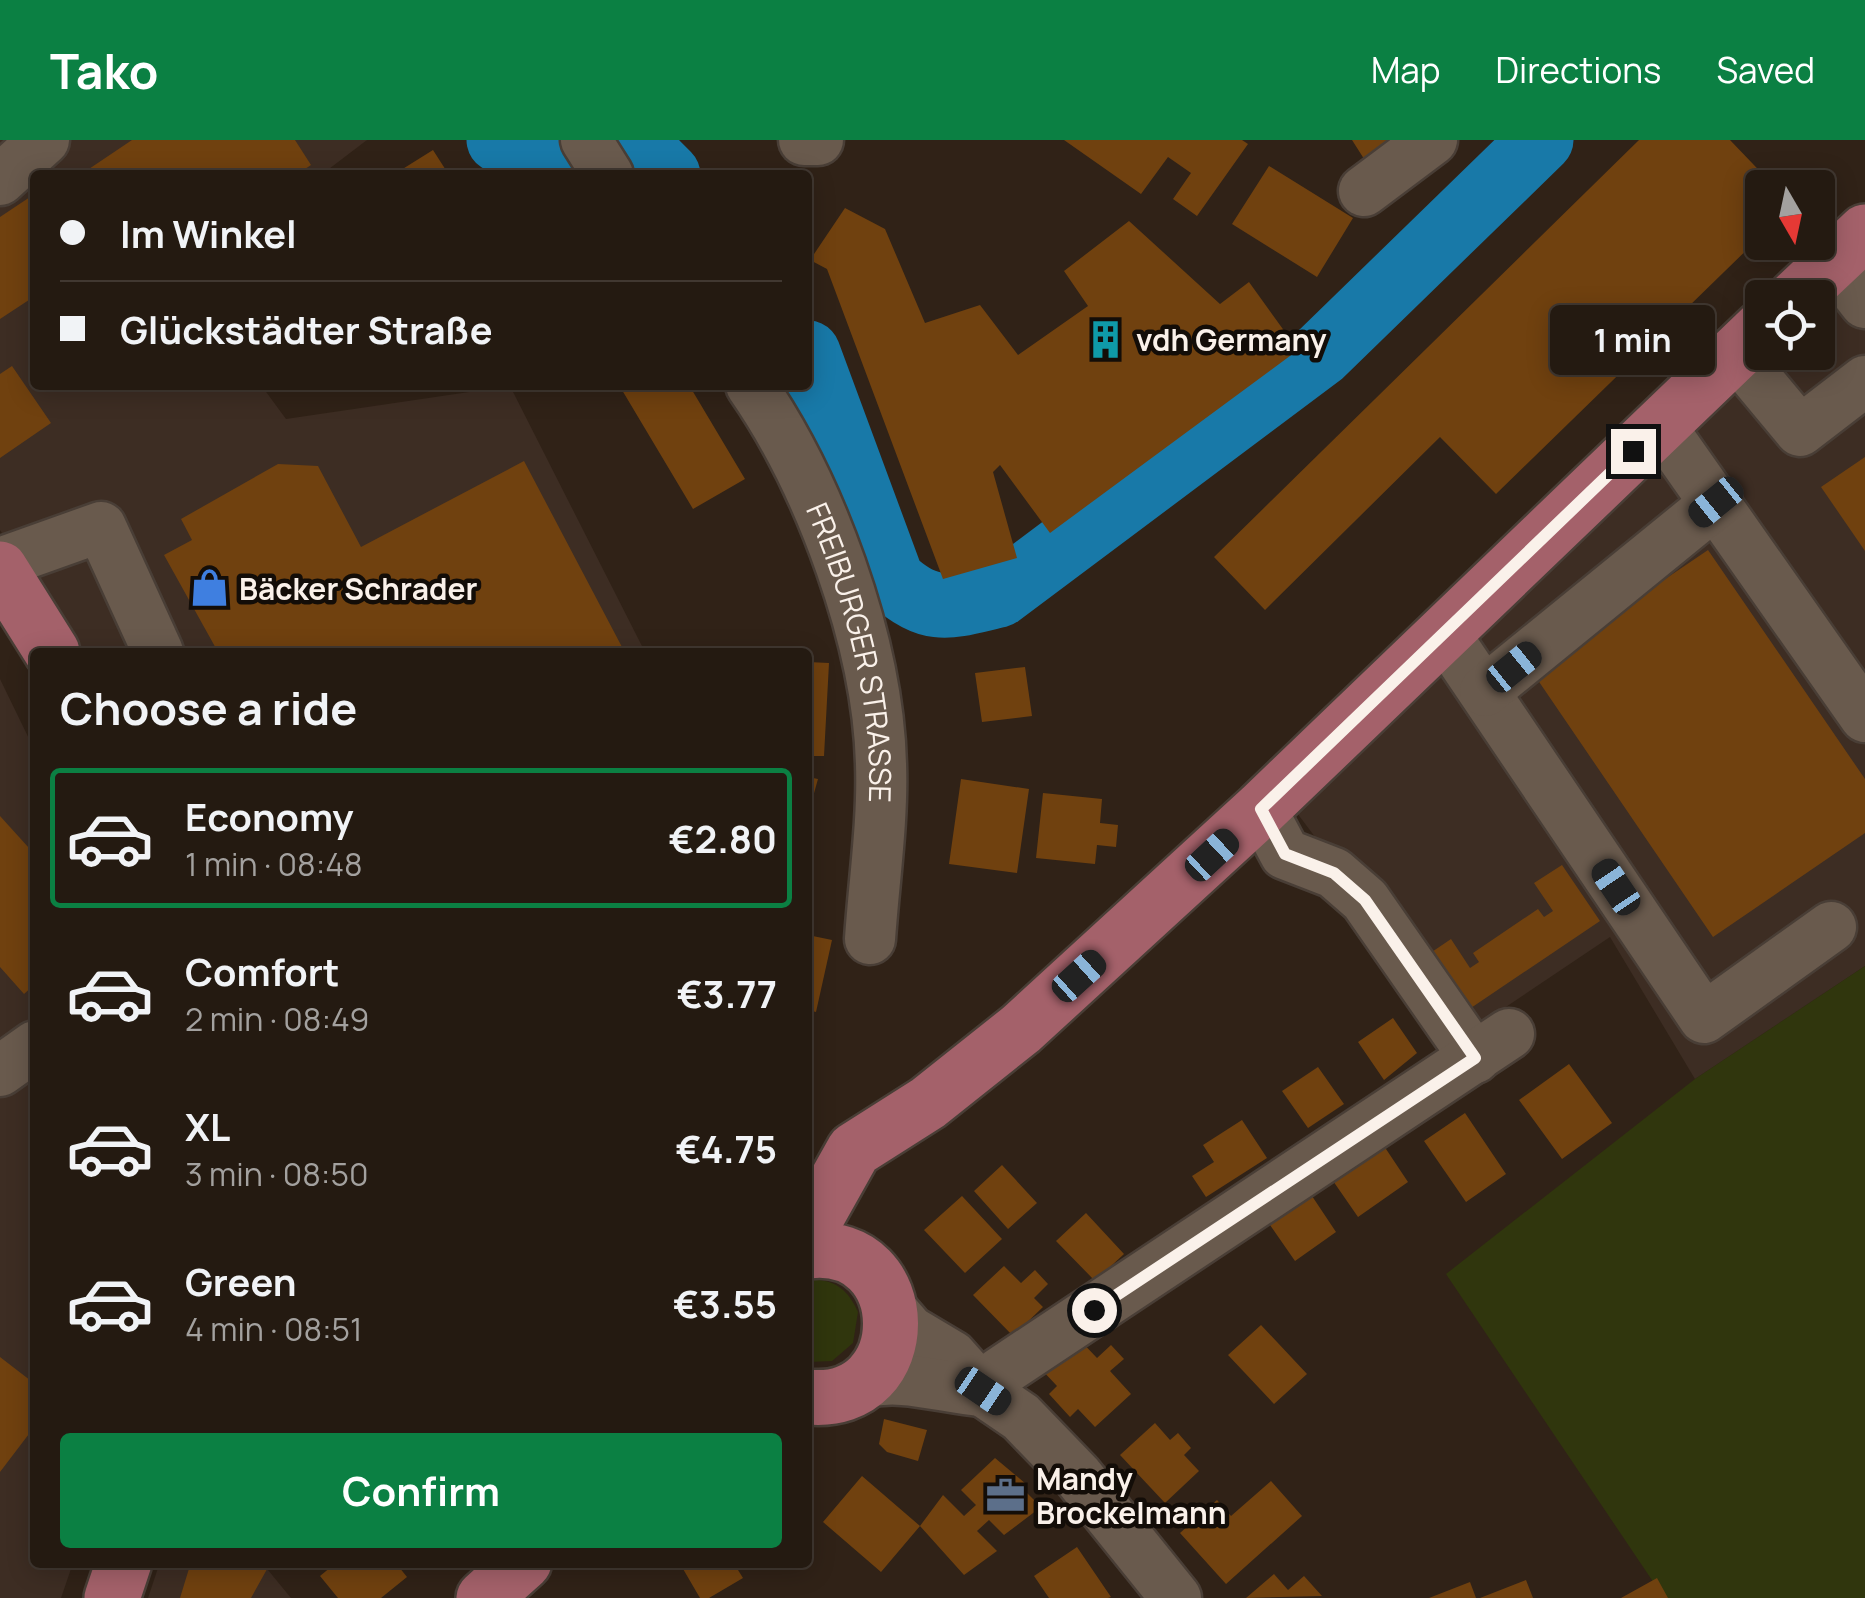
<!DOCTYPE html>
<html lang="en">
<head>
<meta charset="utf-8">
<style>
  :root { --surface:#241a11; --page:#30271f; --text:#f1f3f6; --muted:#a3a19f; --line:#413831; --accent:#0b8043 }
  body { margin:0; font-family:Manrope,sans-serif; background:var(--page); color:var(--text); height:100vh; display:flex; flex-direction:column; font-size:38px; white-space:nowrap }
  * { box-sizing:border-box; margin:0 }
  p { font-size:32px; color:var(--muted) }
  .icon { flex:none; width:55px; height:55px; fill:none; stroke:currentColor; stroke-width:2; stroke-linecap:round; stroke-linejoin:round }
  .map { position:relative; flex:1; overflow:hidden }
  .panel { position:absolute; left:30px; top:508px; width:782px; height:920px; display:flex; flex-direction:column; background:var(--surface); border-radius:10px; box-shadow:0 5px 25px #0003,0 0 0 2px var(--line) }
  .panel>* { flex:none }
  .banner { position:absolute; left:30px; top:30px; width:782px; height:220px; border-radius:10px; box-shadow:0 5px 25px #0003,0 0 0 2px var(--line); display:grid; align-content:center; height:220px; padding:0 30px; background:var(--surface) }
  .needle { width:65px; rotate:171deg }
  .tools { position:absolute; left:1745px; top:30px; display:grid; gap:20px }
  .tools a { display:grid; place-items:center; width:90px; height:90px; border-radius:10px; background:var(--surface); box-shadow:0 5px 25px #0003,0 0 0 2px var(--line); font-size:50px }
  .end { position:absolute; width:45px; height:45px; margin:-22px; border:12px solid #faf1ea; background:#111; box-shadow:0 0 0 5px #111 }
  .from { border-radius:50% }
  .bubble { position:absolute; height:70px; border-radius:10px; background:var(--surface); box-shadow:0 5px 25px #0003,0 0 0 2px var(--line); font-size:32px; font-weight:700; line-height:70px; text-align:center }
  .car { position:absolute; width:30px; height:60px; margin:-30px -15px; border-radius:12px; box-shadow:0 0 8px 2px #0007; background:linear-gradient(#222 24%,#8ab4d8 0 40%,#222 0 76%,#8ab4d8 0 86%,#222 0) }
  .banner b { display:flex; align-items:center; gap:35px; height:95px; font-size:38px }
  .banner b+b { border-top:2px solid var(--line) }
  .banner i { width:25px; height:25px; background:var(--text) }
  ul { padding:0; list-style:none }
  li { display:flex; align-items:center; gap:30px; height:140px; margin:0 20px 15px; padding:0 10px; border:5px solid transparent; border-radius:10px }
  li div { flex:1 }
  li b { display:block; font-size:38px }
  li em { font-style:normal; font-weight:700 }
  li.active { border-color:var(--accent) }
  li>.icon { width:90px; height:90px; stroke-width:1.5 }
  h2 { padding:0 30px; font-size:45px; line-height:120px }
  .button { display:flex; gap:20px; margin-top:auto; padding:20px 30px }
  .button a { flex:1; height:115px; border-radius:10px; background:var(--accent); color:#fff; font-size:40px; font-weight:700; line-height:115px; text-align:center }
  header { display:flex; align-items:center; gap:60px; box-sizing:border-box; height:140px; padding:0 50px; background:var(--accent); color:#fff }
  header strong { font-size:48px }
  nav { display:flex; gap:55px; margin-inline-start:auto; font-size:35px }
  .map>svg:first-child { display:block }
  .commercial { fill:#3d2d23 }
  .green { fill:#30360d }
  .lines { fill:none; stroke-linecap:round; stroke-linejoin:round }
  .river { stroke:#1879a8; stroke-width:65 }
  .building { fill:#70410f }
  .minor-casing { stroke:#493e36; stroke-width:55 }
  .major-casing { stroke:#493e36; stroke-width:60 }
  .minor { stroke:#695a4d; stroke-width:50 }
  .major { stroke:#a4616a; stroke-width:55 }
  .route { stroke:#faf1ea; stroke-width:12 }
  .labels { text-anchor:middle; dominant-baseline:central; stroke-width:9; stroke-linejoin:round; paint-order:stroke }
  .poi-label { font-size:30px; font-weight:bold; fill:#faf1ea; stroke:#130d08; text-anchor:start }
  .street-label { font-size:30px; fill:#faf1ea; stroke:#130d08 }
</style>
</head>
<body>
<header>
<strong>Tako</strong>
<nav><a>Map</a><a>Directions</a><a>Saved</a></nav>
</header>
<div class="map">
<svg width="1865" height="1458" viewBox="0 0 1865 1458">
  <rect width="100%" height="100%" fill="#302217"/>
  <!-- commercial -->
  <path class="commercial" d="M0 0H367L321 35H35V245H261L286 279 510 246 645 512H75L0 390Z
    M1865 117V826L1695 939 1610 797 1464 895 1291 665 1765 213 1818 212V162Z
    M0 539 35 611V1422L73 1423 61 1458H0Z
    M160 1422 271 1423 268 1430 291 1458H148Z"/>
  <!-- green -->
  <path class="green" d="M1865 826V1458H1664L1446 1134 1695 939Z
    M808 1140C833 1138 848 1149 858 1172L853 1203 832 1221 808 1222Z"/>
  <g class="lines">
    <!-- river -->
    <path class="river" d="M499 0 549 33 656 23 668 35
      M808 213 892 440C931 476 951 466 999 455L1321 214 1541 0"/>
  </g>
  <!-- building -->
  <path class="building" d="M132 0H295L311 25 296 35H80Z
    M1064 0H1242L1248 4 1197 76 1173 59 1191 33 1168 17 1141 54Z
    M1352 0H1403L1366 22Z
    M1639 0H1730L1776 48H1762V95L1496 354 1440 297 1265 470 1214 417Z
    M433 10 449 35H393Z
    M1269 26 1353 78 1317 137 1232 84Z
    M33 55 35 156 0 179V77Z
    M845 68 885 89 925 183 980 165 1018 215 1088 166 1064 131 1129 81 1220 164 1249 142 1298 210 1050 393 1000 325 993 332 1017 418 943 439 827 129 810 120Z
    M12 226 51 283 0 318V234Z
    M619 245H689L745 339 693 369Z
    M1865 317V411L1821 347Z
    M524 321 622 507 613 512H218L164 415 192 400 181 379 278 324 318 326 361 407Z
    M1708 410 1865 639V693L1713 797 1531 530Z
    M808 522 829 523 824 616H808Z
    M1025 527 1032 576 982 582 975 533Z
    M808 637 818 639 809 671H808Z
    M961 639 1029 649 1017 733 949 724Z
    M1043 653 1102 659 1100 683 1118 685 1116 707 1097 705 1095 724 1036 718Z
    M0 676 29 708 35 703V844L24 854 0 827Z
    M1562 725 1600 781 1462 874 1423 818 1451 799 1470 828 1479 822 1473 813 1538 769 1544 777 1553 771 1534 743Z
    M808 795 832 800 816 872 808 870Z
    M1393 878 1417 913 1384 940 1358 902Z
    M1569 924 1612 983 1562 1019 1519 960Z
    M1318 927 1344 964 1308 988 1282 951Z
    M1465 973 1506 1034 1466 1062 1424 1001Z
    M1242 980 1267 1018 1206 1057 1192 1036 1214 1022 1203 1005Z
    M1382 1003 1408 1042 1358 1077 1331 1038Z
    M1002 1025 1037 1063 1008 1089 974 1051Z
    M1310 1053 1336 1092 1295 1121 1268 1082Z
    M962 1056 1002 1099 965 1133 924 1090Z
    M1086 1073 1124 1114 1095 1141 1056 1101Z
    M1004 1126 1021 1143 1035 1130 1048 1144 1034 1158 1043 1167 1013 1196 973 1155Z
    M1261 1185 1307 1234 1274 1264 1228 1215Z
    M1076 1196 1097 1218 1111 1205 1124 1219 1110 1231 1131 1254 1095 1287 1078 1269 1070 1277 1049 1254 1057 1246 1041 1229Z
    M0 1217 35 1244V1286L0 1332Z
    M884 1279 927 1290 918 1321 887 1312 879 1304Z
    M1155 1283 1170 1300 1178 1293 1191 1308 1184 1315 1199 1331 1165 1363 1120 1315Z
    M995 1318 1026 1344 1022 1348 1041 1367 1004 1395 989 1380 977 1391 997 1411 964 1435 920 1386 943 1355 964 1376 976 1365 961 1350Z
    M862 1336 920 1386 881 1432 823 1382Z
    M1271 1341 1302 1376 1226 1444 1180 1393 1217 1360 1231 1376Z
    M1077 1407 1111 1457 1108 1458H1049L1034 1436Z
    M191 1422H271L251 1458H180Z
    M337 1422H395L407 1437 381 1458H338L320 1436Z
    M679 1422H733L743 1438 709 1458H700Z
    M1274 1434 1288 1450 1304 1436 1322 1456 1246 1458Z
    M1657 1438 1668 1458H1621Z
    M1526 1440 1533 1458H1480Z
    M1470 1442 1476 1458H1429Z"/>
  <g class="lines">
    <defs>
      <g id="minor">
        <path d="M586 0 608 35"/>
        <path d="M804 0H818"/>
        <path d="M0 40 44 0"/>
        <path d="M1364 51 1432 0"/>
        <path d="M1833 122 1865 163"/>
        <path d="M1736 214 1800 291 1865 241"/>
        <path id="s1" d="M751 245C820 344 878 502 881 624 883 681 874 741 870 799"/>
        <path d="M1660 285 1865 577"/>
        <path d="M0 423 101 387 158 512"/>
        <path d="M1444 493 1704 878 1831 787"/>
        <path d="M1485 551 1717 362"/>
        <path d="M1261 669 1285 714 1334 733 1365 760 1475 918"/>
        <path d="M0 931 35 906"/>
        <path d="M891 1169 910 1191 952 1216 983 1251 1021 1277 1077 1335 1176 1458"/>
        <path d="M862 1243C904 1233 941 1248 983 1251"/>
        <path d="M983 1251 999 1233 1509 894"/>
      </g>
      <path id="major" d="M1795 158 1865 92
        M0 429 52 512
        M808 1092 854 1010 928 963 1021 889 1261 669 1762 188
        M808 1111C917 1098 919 1268 808 1257
        M112 1458 124 1422
        M484 1458 524 1422"/>
    </defs>
    <!-- minor casing -->
    <use href="#minor" class="minor-casing"/>
    <!-- major casing -->
    <use href="#major" class="major-casing"/>
    <!-- minor -->
    <use href="#minor" class="minor"/>
    <!-- major -->
    <use href="#major" class="major"/>
  </g>
  <g class="lines">
    <!-- route -->
    <path class="route" d="M1094 1170 1475 918 1365 760 1334 733 1285 714 1261 669 1633 311"/>
  </g>
  <!-- icons -->
  <defs>
    <symbol id="building-bare" viewBox="-9 -9 18 18"><path d="M-4-6H4V6H1V3H-1V6H-4ZM-2.5-4.3h1.7v1.8h-1.7ZM.8-4.3h1.7v1.8H.8ZM-2.5-1h1.7V.8h-1.7ZM.8-1h1.7V.8H.8Z" fill="#0f9aa8" stroke="#130d08" stroke-width="2.5" paint-order="stroke"/></symbol>
    <symbol id="shop-bare" viewBox="-9 -9 18 18"><path d="M-5-2.5h2.3a2.7 3.5 0 0 1 5.4 0H5L5.5 6h-11ZM-1.5-2.5h3a1.5 2.3 0 0 0-3 0Z" fill="#3f7fe0" stroke="#130d08" stroke-width="2.5" paint-order="stroke"/></symbol>
    <symbol id="office-bare" viewBox="-9 -9 18 18"><path d="M-6-3h4V-5.5h4V-3h4V5H-6ZM-1-4.5V-3h2v-1.5ZM-6 0V1H6V0Z" fill="#5c6f8a" stroke="#130d08" stroke-width="2.5" paint-order="stroke"/></symbol>
  </defs>
  <g fill-rule="evenodd">
    <use href="#building-bare" x="1078" y="172" width="55" height="55"/>
    <use href="#shop-bare" x="182" y="420" width="55" height="55"/>
    <use href="#office-bare" x="978" y="1328" width="55" height="55"/>
  </g>
  <g class="labels">
    <!-- poi labels -->
    <g class="poi-label">
      <text x="1136" y="199">vdh Germany</text>
      <text x="239" y="448">Bäcker Schrader</text>
      <text x="1036" y="1338">Mandy<tspan x="1036" dy="34">Brockelmann</tspan></text>
    </g>
    <!-- street labels -->
    <g class="street-label">
      <text stroke="none"><textPath href="#s1" startOffset="290">FREIBURGER STRASSE</textPath></text>
    </g>
  </g>
</svg>
<div class="tools">
<a><svg class="needle" viewBox="-14 -14 28 28"><path d="M0-13l5 13h-10z" fill="#e53935"/><path d="M0 13l5-13h-10z" fill="#a3a19f"/></svg></a>
<a><svg class="icon" aria-label="locate" viewBox="0 0 24 24"><circle cx="12" cy="12" r="6"/><path d="M12 2v4M12 18v4M2 12h4M18 12h4"/></svg></a>
</div>
<i class="end from" style="left:1094px;top:1170px"></i>
<i class="end" style="left:1633px;top:311px"></i>
<div class="bubble" style="left:1550px;top:165px;width:165px">1 min</div>
<i class="car" style="left:1716px;top:362px;rotate:231deg"></i>
<i class="car" style="left:1514px;top:527px;rotate:51deg"></i>
<i class="car" style="left:1212px;top:715px;rotate:47deg"></i>
<i class="car" style="left:1616px;top:747px;rotate:326deg"></i>
<i class="car" style="left:1079px;top:836px;rotate:48deg"></i>
<i class="car" style="left:983px;top:1251px;rotate:124deg"></i>
<div class="banner">
<b><i class="from"></i>Im Winkel</b>
<b><i></i>Glückstädter Straße</b>
</div>
<section class="panel">
<h2>Choose a ride</h2>
<ul>
<li class="active"><svg class="icon" aria-label="car" viewBox="0 0 24 24"><path d="M5 17H2v-5l4-1 3-4h7l3 4 3 1v5h-3M9 17h6M6 11h13"/><circle cx="7" cy="17" r="2"/><circle cx="17" cy="17" r="2"/></svg><div><b>Economy</b><p>1 min · 08:48</p></div><em>€2.80</em></li>
<li><svg class="icon" aria-label="car" viewBox="0 0 24 24"><path d="M5 17H2v-5l4-1 3-4h7l3 4 3 1v5h-3M9 17h6M6 11h13"/><circle cx="7" cy="17" r="2"/><circle cx="17" cy="17" r="2"/></svg><div><b>Comfort</b><p>2 min · 08:49</p></div><em>€3.77</em></li>
<li><svg class="icon" aria-label="car" viewBox="0 0 24 24"><path d="M5 17H2v-5l4-1 3-4h7l3 4 3 1v5h-3M9 17h6M6 11h13"/><circle cx="7" cy="17" r="2"/><circle cx="17" cy="17" r="2"/></svg><div><b>XL</b><p>3 min · 08:50</p></div><em>€4.75</em></li>
<li><svg class="icon" aria-label="car" viewBox="0 0 24 24"><path d="M5 17H2v-5l4-1 3-4h7l3 4 3 1v5h-3M9 17h6M6 11h13"/><circle cx="7" cy="17" r="2"/><circle cx="17" cy="17" r="2"/></svg><div><b>Green</b><p>4 min · 08:51</p></div><em>€3.55</em></li>
</ul>
<div class="button"><a>Confirm</a></div>
</section>
</div>
</body>
</html>
